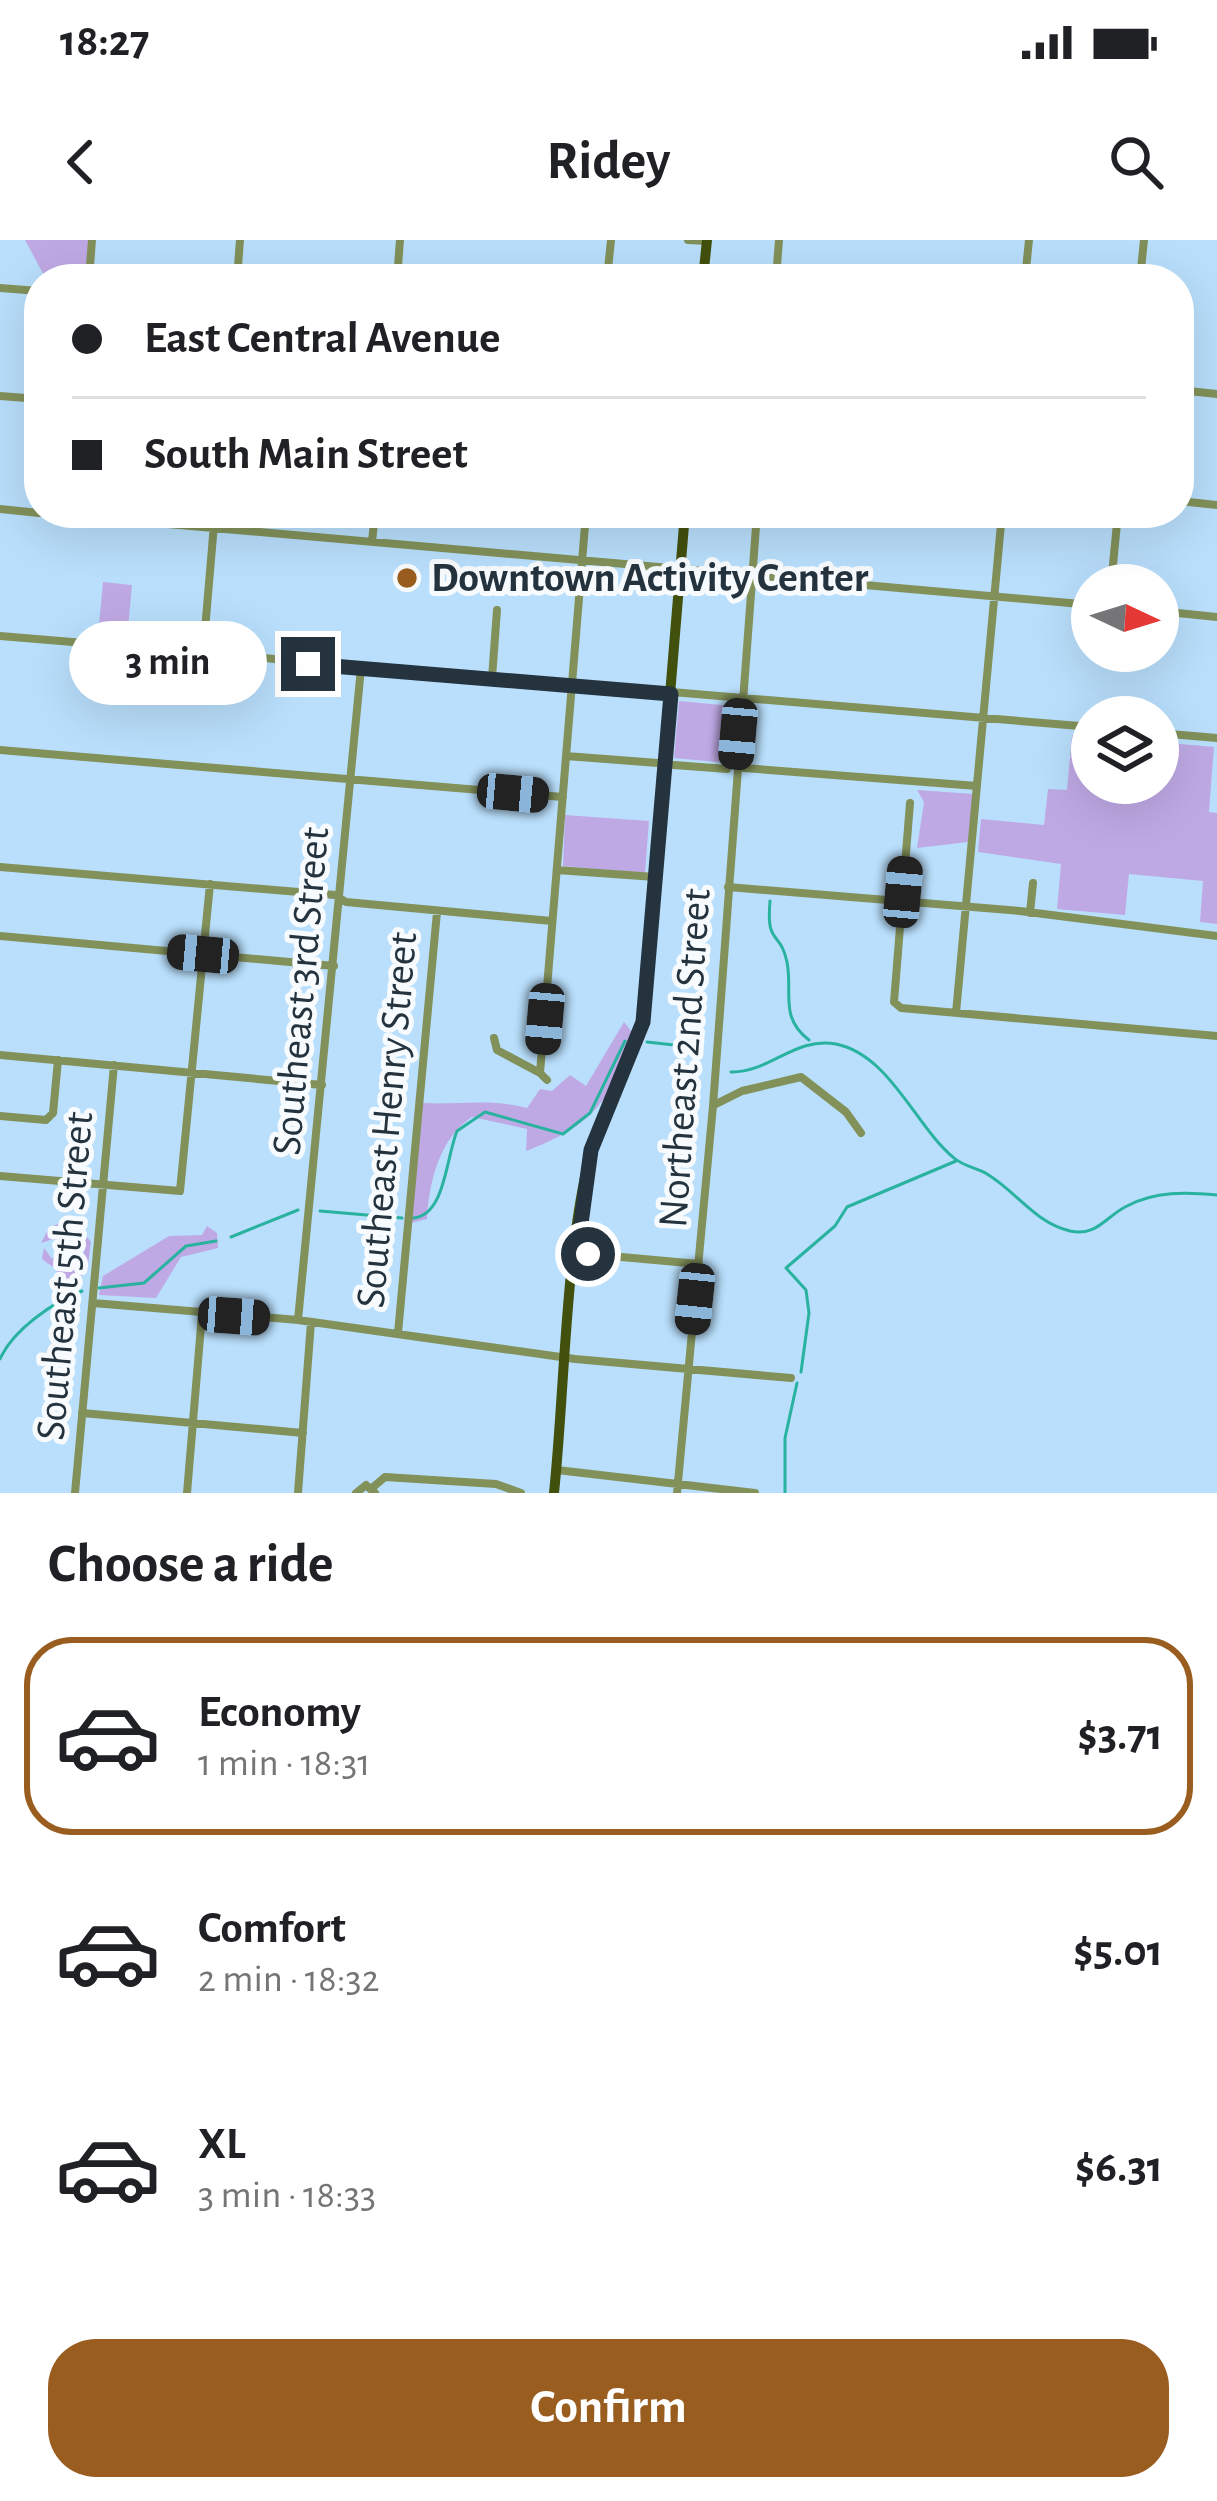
<!DOCTYPE html>
<html lang="en">
<head>
<meta charset="utf-8">
<style>
  :root { --surface:#fff; --page:#f6f6f6; --text:#202124; --muted:#757577; --line:#e0e0e0; --accent:#9a5d20 }
  body { margin:0; font-family:"Alegreya Sans",sans-serif; background:var(--page); color:var(--text); height:100vh; display:flex; flex-direction:column; font-size:45px; white-space:nowrap }
  * { box-sizing:border-box; margin:0 }
  p { font-size:39px; color:var(--muted) }
  .icon { flex:none; width:66px; height:66px; fill:none; stroke:currentColor; stroke-width:2; stroke-linecap:round; stroke-linejoin:round }
  .map { position:relative; height:1253px; overflow:hidden }
  .side { display:flex; flex-direction:column; background:var(--surface); flex:1 }
  .side>* { flex:none }
  .banner { position:absolute; left:24px; top:24px; width:1170px; height:264px; border-radius:48px; box-shadow:0 12px 48px #0002; display:grid; align-content:center; height:264px; padding:0 48px; background:var(--surface) }
  .needle { width:78px; rotate:94deg }
  .fabs { position:absolute; left:1071px; top:324px; display:grid; gap:24px }
  .fabs a { display:grid; place-items:center; width:108px; height:108px; border-radius:50%; background:var(--surface); box-shadow:0 12px 48px #0002; font-size:60px }
  .end { position:absolute; width:54px; height:54px; margin:-27px; border:15px solid #24333e; background:#fff; box-shadow:0 0 0 6px #fff }
  .from { border-radius:50% }
  .bubble { position:absolute; height:84px; border-radius:42px; background:var(--surface); box-shadow:0 12px 48px #0002; font-size:39px; font-weight:700; line-height:84px; text-align:center }
  .car { position:absolute; width:36px; height:72px; margin:-36px -18px; border-radius:15px; box-shadow:0 0 9px 3px #0007; background:linear-gradient(#222 24%,#8ab4d8 0 40%,#222 0 76%,#8ab4d8 0 86%,#222 0) }
  .banner b { display:flex; align-items:center; gap:42px; height:114px; font-size:45px }
  .banner b+b { border-top:3px solid var(--line) }
  .banner i { width:30px; height:30px; background:var(--text) }
  ul { padding:0; list-style:none }
  li { display:flex; align-items:center; gap:36px; height:198px; margin:0 24px 18px; padding:0 24px; border:6px solid transparent; border-radius:48px }
  li div { flex:1 }
  li b { display:block; font-size:45px }
  li em { font-style:normal; font-weight:700 }
  li.on { border-color:var(--accent) }
  li>.icon { width:108px; height:108px; stroke-width:1.5 }
  h2 { padding:0 48px; font-size:54px; line-height:144px }
  .cta { display:flex; gap:24px; margin-top:auto; padding:24px 48px }
  .cta a { flex:1; height:138px; border-radius:48px; background:var(--accent); color:#fff; font-size:48px; font-weight:700; line-height:138px; text-align:center }
  .status { display:flex; justify-content:space-between; align-items:center; height:84px; padding:0 60px; background:var(--surface); direction:ltr }
  .status svg { height:33px; fill:currentColor }
  header { display:flex; justify-content:space-between; align-items:center; height:156px; padding:0 48px; background:var(--surface); font-size:54px; font-weight:700 }
  .map>svg:first-child { display:block }
  .green { fill:#bfa9e5 }
  .lines { fill:none; stroke-linecap:round; stroke-linejoin:round }
  .stream { stroke:#29b2a0; stroke-width:3 }
  .minor { stroke:#82915a; stroke-width:8 }
  .major { stroke:#42500d; stroke-width:10 }
  .route { stroke:#24333e; stroke-width:15 }
  .poi-dot { fill:#9a5d20; stroke:#f7fbfe; stroke-width:4.5 }
  .labels { text-anchor:middle; dominant-baseline:central; stroke-width:10; stroke-linejoin:round; paint-order:stroke }
  .poi-label { font-size:42px; font-weight:bold; fill:#24333e; stroke:#f7fbfe; text-anchor:start }
  .street-label { font-size:42px; fill:#24333e; stroke:#f7fbfe }
</style>
</head>
<body>
<div class="status"><b>18:27</b><svg viewBox="0 0 49 12"><path d="M0 12V9h3v3zM5 12V6h3v6zM10 12V3h3v9zM15 12V0h3v12zM26 1h20v11H26zM47 4h2v5h-2z"/></svg></div>
<header><svg class="icon" aria-label="back" viewBox="0 0 24 24"><path d="M15 5l-7 7 7 7"/></svg>Ridey<svg class="icon" aria-label="search" viewBox="0 0 24 24"><circle cx="10" cy="10" r="6"/><path d="M15 15l6 6"/></svg></header>
<div class="map">
<svg width="1217" height="1253" viewBox="0 0 1217 1253">
  <rect width="100%" height="100%" fill="#b9dffc"/>
  <!-- green -->
  <path class="green" d="M25 0H89L85 39H46Z
    M103 342 132 345 127 399 98 396Z
    M679 461 732 466 727 523 674 518Z
    M1072 495 1092 496V543H1158V502L1214 507 1209 572 1217 573V684L1200 682 1203 641 1129 634 1125 675 1057 669 1061 624 978 612 981 579 1044 585 1048 549 1067 550Z
    M917 550 973 554 968 602 917 608 924 562Z
    M565 575 649 581 645 633 563 626Z
    M624 782 633 793C612 861 592 886 526 911L527 889 472 877C440 898 429 941 427 979L411 983 423 863C460 865 490 858 527 868L540 849 552 851 570 835 586 846Z
    M60 983 75 985 64 1009 72 1020 83 1016 86 1003 78 986 91 1002 87 1032 59 1050 57 1030 42 1019 44 1008 52 1019 63 1005 53 999 41 1003 49 988Z
    M207 986 217 993 218 1008 181 1017 156 1058 99 1055 103 1036 169 996 202 995Z"/>
  <g class="lines">
    <!-- stream -->
    <path class="stream" d="M770 661C766 707 780 689 787 722 793 753 779 777 809 800
      M647 802 674 805 683 829 700 831
      M731 832C769 833 796 796 836 804 890 815 915 886 954 918 963 926 977 928 987 934 1017 952 1034 982 1070 991 1097 997 1106 976 1127 966 1155 951 1187 952 1217 955
      M320 971 402 978
      M413 978C445 976 446 918 457 891L485 872 563 894 590 873 625 801
      M231 997 298 970
      M99 1048 144 1043 186 1006 216 1001
      M0 1119C13 1090 53 1062 82 1051
      M801 1132 809 1073 806 1050 786 1028 835 986 847 967 956 921
      M785 1253V1198L797 1143"/>
    <!-- minor -->
    <path class="minor" d="M688 0 707 1
      M89 39 92 0
      M237 39 240 0
      M397 39 400 0
      M607 39 611 0
      M776 39 779 0
      M1025 39 1029 0
      M1140 39 1144 0
      M0 48 39 51
      M1179 150 1217 154
      M0 156 39 159
      M1179 261 1217 265
      M0 269 39 273
      M42 273 1092 365
      M372 302 375 273
      M1111 345 1118 273
      M1158 371 1217 377
      M0 396 1092 487
      M203 413 215 273
      M492 438 497 370
      M1158 493 1217 498
      M0 510 563 557
      M566 516 658 523
      M674 525 727 529
      M744 528 977 546
      M910 563 894 762 901 768 1217 796
      M0 627 335 655 346 662 552 681
      M557 630 655 637
      M728 647 1020 671 1217 696
      M1030 673 1033 643
      M0 696 334 726
      M956 773 1002 273
      M494 798 497 810 540 833
      M0 815 322 845
      M547 840 540 833 586 273
      M714 865 742 851 801 837 846 872 861 893
      M0 876 46 880 53 873 58 820
      M0 936 180 951 210 644
      M577 1013 699 1024
      M93 1063 298 1080 575 1119 791 1138
      M298 1080 361 428
      M398 1093 437 672
      M82 1173 303 1193
      M557 1230 755 1253
      M372 1248 385 1237 496 1244 521 1253
      M75 1253 114 825
      M187 1253 202 1074
      M298 1253 311 1082
      M356 1253 366 1245 375 1253
      M677 1253 713 866 757 273"/>
    <!-- major -->
    <path class="major" d="M703 39 707 0
      M554 1253C565 1147 565 1011 591 911 603 866 630 827 643 782L685 273"/>
  </g>
  <g class="lines">
    <!-- route -->
    <path class="route" d="M308 424 671 454 643 782 591 910 577 1013 588 1014"/>
  </g>
  <!-- markers -->
  <circle class="poi-dot" cx="407" cy="338" r="12"/>
  <g class="labels">
    <!-- poi labels -->
    <g class="poi-label">
      <text x="431" y="338">Downtown Activity Center</text>
    </g>
    <!-- street labels -->
    <g class="street-label">
      <text transform="translate(301 751) rotate(-85)">Southeast 3rd Street</text>
      <text transform="translate(685 818) rotate(-86)">Northeast 2nd Street</text>
      <text transform="translate(387 880) rotate(-85)">Southeast Henry Street</text>
      <text transform="translate(65 1036) rotate(-85)">Southeast 5th Street</text>
    </g>
  </g>
</svg>
<div class="fabs">
<a><svg class="needle" viewBox="-14 -14 28 28"><path d="M0-13l5 13h-10z" fill="#e53935"/><path d="M0 13l5-13h-10z" fill="#757577"/></svg></a>
<a><svg class="icon" aria-label="layers" viewBox="0 0 24 24"><path d="M12 4l9 5-9 5-9-5zM3 14l9 5 9-5"/></svg></a>
</div>
<i class="end from" style="left:588px;top:1014px"></i>
<i class="end" style="left:308px;top:424px"></i>
<div class="bubble" style="left:69px;top:381px;width:198px">3 min</div>
<i class="car" style="left:738px;top:494px;rotate:185deg"></i>
<i class="car" style="left:513px;top:553px;rotate:95deg"></i>
<i class="car" style="left:903px;top:652px;rotate:5deg"></i>
<i class="car" style="left:203px;top:714px;rotate:275deg"></i>
<i class="car" style="left:545px;top:779px;rotate:185deg"></i>
<i class="car" style="left:695px;top:1059px;rotate:186deg"></i>
<i class="car" style="left:234px;top:1076px;rotate:94deg"></i>
<div class="banner">
<b><i class="from"></i>East Central Avenue</b>
<b><i></i>South Main Street</b>
</div>
</div>
<section class="side">
<h2>Choose a ride</h2>
<ul>
<li class="on"><svg class="icon" aria-label="car" viewBox="0 0 24 24"><path d="M5 17H2v-5l4-1 3-4h7l3 4 3 1v5h-3M9 17h6M6 11h13"/><circle cx="7" cy="17" r="2"/><circle cx="17" cy="17" r="2"/></svg><div><b>Economy</b><p>1 min · 18:31</p></div><em>$3.71</em></li>
<li><svg class="icon" aria-label="car" viewBox="0 0 24 24"><path d="M5 17H2v-5l4-1 3-4h7l3 4 3 1v5h-3M9 17h6M6 11h13"/><circle cx="7" cy="17" r="2"/><circle cx="17" cy="17" r="2"/></svg><div><b>Comfort</b><p>2 min · 18:32</p></div><em>$5.01</em></li>
<li><svg class="icon" aria-label="car" viewBox="0 0 24 24"><path d="M5 17H2v-5l4-1 3-4h7l3 4 3 1v5h-3M9 17h6M6 11h13"/><circle cx="7" cy="17" r="2"/><circle cx="17" cy="17" r="2"/></svg><div><b>XL</b><p>3 min · 18:33</p></div><em>$6.31</em></li>
</ul>
<div class="cta"><a>Confirm</a></div>
</section>
</body>
</html>
